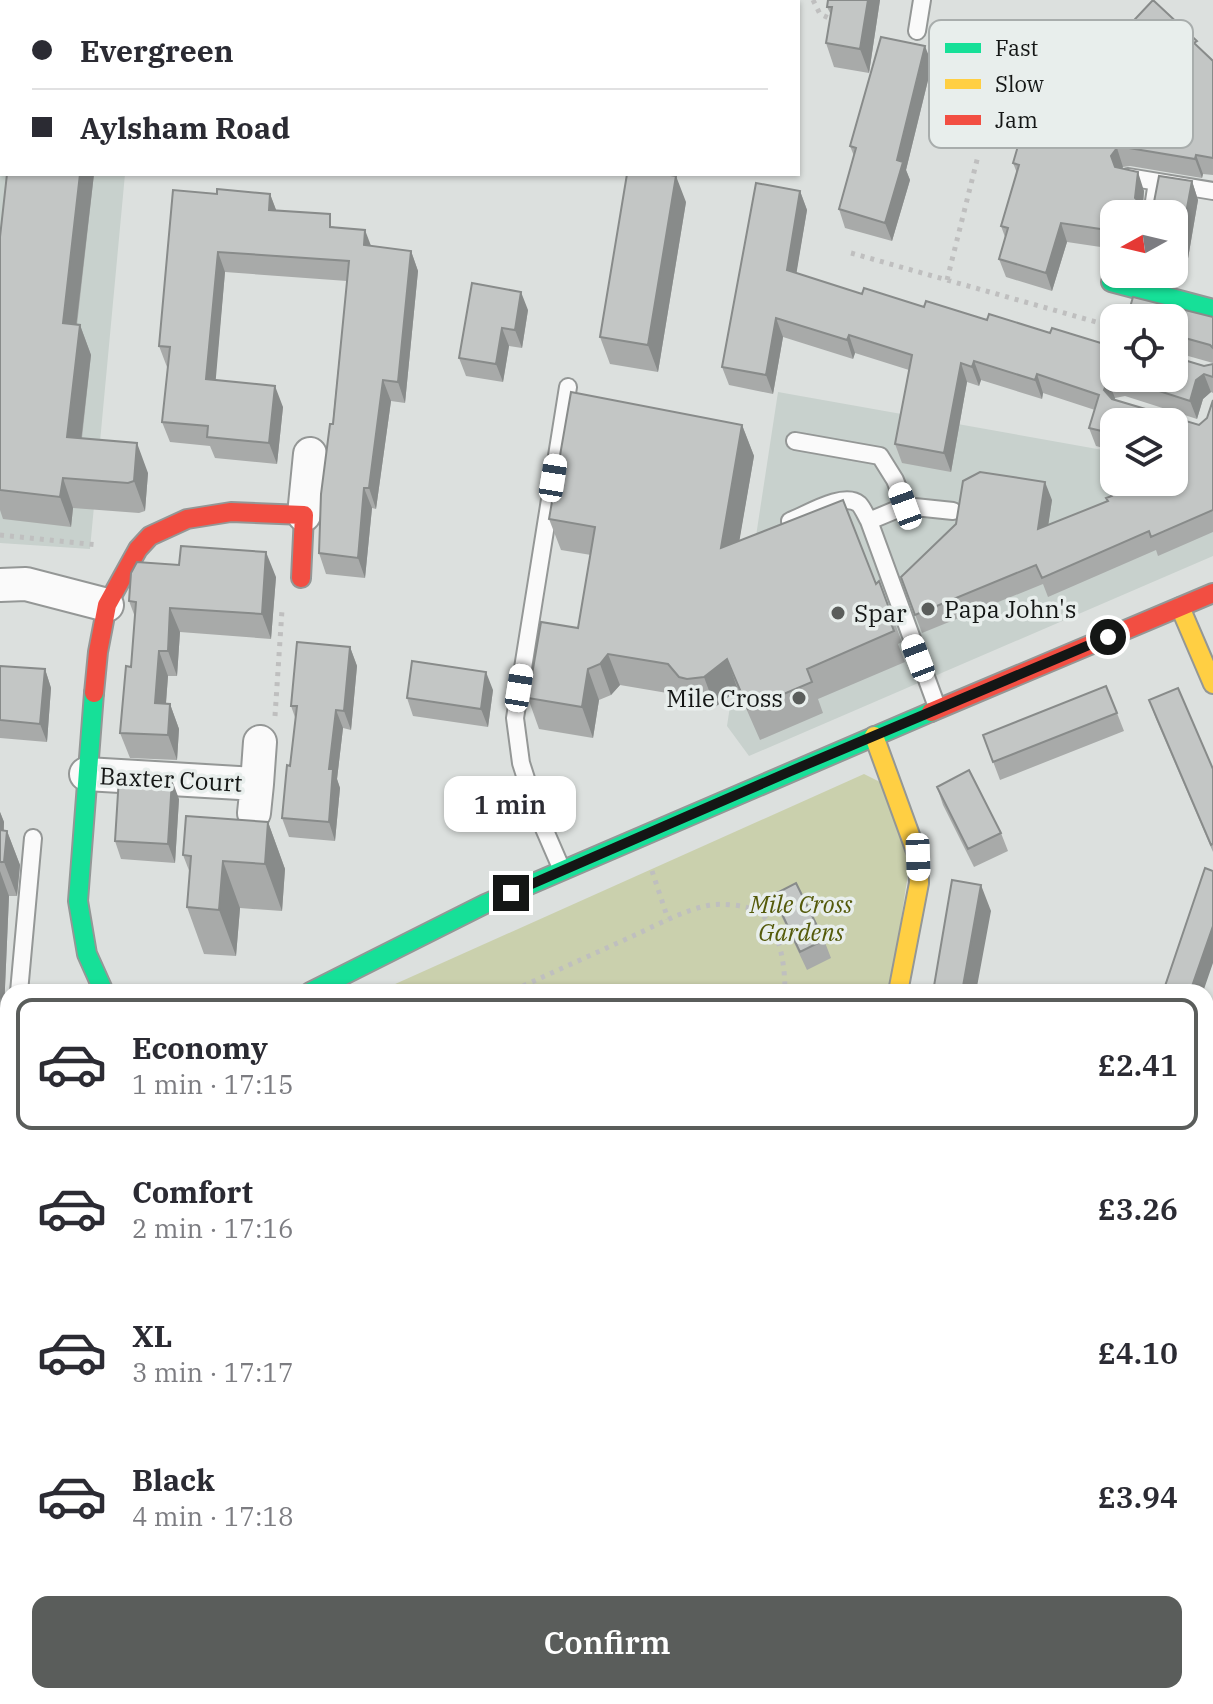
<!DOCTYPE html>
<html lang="en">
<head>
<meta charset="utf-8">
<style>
  :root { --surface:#fff; --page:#f7f7f7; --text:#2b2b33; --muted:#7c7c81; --line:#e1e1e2; --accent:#5a5d5b }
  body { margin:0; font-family:"IBM Plex Serif",serif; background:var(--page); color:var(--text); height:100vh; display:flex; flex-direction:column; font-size:30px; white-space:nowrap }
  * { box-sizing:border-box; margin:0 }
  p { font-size:26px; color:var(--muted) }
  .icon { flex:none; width:44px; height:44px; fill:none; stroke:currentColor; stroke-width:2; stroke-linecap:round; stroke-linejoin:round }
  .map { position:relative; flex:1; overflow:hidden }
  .panel { position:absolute; left:0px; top:984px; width:1214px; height:720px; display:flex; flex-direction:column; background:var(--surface); border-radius:24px 24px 0 0; box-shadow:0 2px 6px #0004 }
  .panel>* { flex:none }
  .banner { position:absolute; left:0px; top:0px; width:800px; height:176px; box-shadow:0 2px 6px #0004; display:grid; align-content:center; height:176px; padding:0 32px; background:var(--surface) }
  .needle { width:52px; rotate:262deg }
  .tools { position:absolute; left:1100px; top:200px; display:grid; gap:16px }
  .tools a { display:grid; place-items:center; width:88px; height:88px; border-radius:16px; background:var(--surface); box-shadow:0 2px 6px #0004; font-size:40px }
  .end { position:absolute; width:36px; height:36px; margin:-18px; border:10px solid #141615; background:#fff; box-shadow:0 0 0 4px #fff }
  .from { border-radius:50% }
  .bubble { position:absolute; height:56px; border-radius:16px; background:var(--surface); box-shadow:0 2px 6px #0004; font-size:26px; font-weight:600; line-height:56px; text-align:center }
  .car { position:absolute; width:24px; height:48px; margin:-24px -12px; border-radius:10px; box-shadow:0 0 6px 2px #0007; background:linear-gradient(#fff 24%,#345 0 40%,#fff 0 76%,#345 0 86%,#fff 0) }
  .banner b { display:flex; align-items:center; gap:28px; height:76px; font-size:30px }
  .banner b+b { border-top:2px solid var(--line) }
  .banner i { width:20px; height:20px; background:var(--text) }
  ul { padding:14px 0 0; list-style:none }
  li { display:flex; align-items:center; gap:24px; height:132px; margin:0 16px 12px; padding:0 16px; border:4px solid transparent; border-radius:16px }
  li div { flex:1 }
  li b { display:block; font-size:30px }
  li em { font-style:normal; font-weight:600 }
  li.selected { border-color:var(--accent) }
  li>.icon { width:72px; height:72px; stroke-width:1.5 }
  .primary-button { display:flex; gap:16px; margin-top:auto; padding:16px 32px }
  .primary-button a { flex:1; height:92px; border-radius:16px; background:var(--accent); color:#fff; font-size:32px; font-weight:600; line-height:92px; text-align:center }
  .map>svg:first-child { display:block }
  .built { fill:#c8d1cd }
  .green { fill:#cad0ad }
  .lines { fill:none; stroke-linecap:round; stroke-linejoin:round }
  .lane-casing { stroke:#949796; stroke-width:20 }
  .street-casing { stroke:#949796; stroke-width:36 }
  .fast-casing { stroke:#949796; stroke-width:22 }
  .slow-casing { stroke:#949796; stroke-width:22 }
  .jam-casing { stroke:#949796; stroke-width:22 }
  .path { stroke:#bfbfbf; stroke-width:5; stroke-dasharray:4 6; stroke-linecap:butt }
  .lane { stroke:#fafafa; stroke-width:16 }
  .street { stroke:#fafafa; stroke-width:32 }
  .fast { stroke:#16e098; stroke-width:18 }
  .slow { stroke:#ffcf43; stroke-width:18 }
  .jam { stroke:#f24e42; stroke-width:18 }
  .wall { fill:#a8aaa9 }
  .shaded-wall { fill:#888b8a }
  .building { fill:#c3c6c5; stroke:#888b8a; stroke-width:2 }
  .route { stroke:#141615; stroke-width:10 }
  .poi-dot { fill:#5a5d5b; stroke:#e8eeec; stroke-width:3 }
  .labels { text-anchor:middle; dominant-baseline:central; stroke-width:7; stroke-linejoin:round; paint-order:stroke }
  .poi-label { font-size:24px; fill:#141615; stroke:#e8eeec; text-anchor:start }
  .street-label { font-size:24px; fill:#141615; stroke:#e8eeec }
  .park-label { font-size:24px; font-style:italic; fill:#545a0a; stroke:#e8eeec }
  .key { fill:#e8eeec; stroke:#a8adac; stroke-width:2 }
  .key-label { font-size:22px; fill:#141615 }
</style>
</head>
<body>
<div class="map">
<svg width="1213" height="1704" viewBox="0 0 1213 1704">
  <rect width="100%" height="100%" fill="#dce0de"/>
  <!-- built -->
  <path class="built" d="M0 0H141L2 2V174H125L90 549 0 543Z
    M778 392 1114 452V482H1174L1213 454V556L749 756 727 726Z"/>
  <!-- green -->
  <path class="green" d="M864 774 880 782 911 854 890 992H383L384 989Z
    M8 1186V1408L0 1403V1190Z"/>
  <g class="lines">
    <defs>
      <path id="lane" d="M917 31 922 0
        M1128 177 1213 191
        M1152 214 1157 182
        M795 441 880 456 895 480 905 506
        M790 521C806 515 844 491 859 504 863 508 866 516 869 521L937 707
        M869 521 905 506 953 511
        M562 870 536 810 521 763 515 718 568 387
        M19 992 33 838"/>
      <path id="street" d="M304 515 310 454
        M0 585 26 584 107 605
        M86 774 257 784 254 813
        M257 784 260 742
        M1206 1162 1213 1138
        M0 1425 8 1430
        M1206 1444 1213 1448
        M673 1696 677 1704
        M499 1704 515 1696"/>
      <path id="fast" d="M1111 282 1213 309
        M94 693 78 901 87 954 104 992
        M310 992 485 904 931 712
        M0 1152 8 1148"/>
      <path id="slow" d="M1180 607 1213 684
        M874 736 918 857 919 883 898 992"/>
      <path id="jam" d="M94 693 98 652 107 605 138 549 150 536 187 519 231 512 304 515 301 578
        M931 712 1213 593"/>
    </defs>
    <!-- lane casing -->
    <use href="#lane" class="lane-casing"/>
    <!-- street casing -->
    <use href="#street" class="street-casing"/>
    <!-- fast casing -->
    <use href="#fast" class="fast-casing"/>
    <!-- slow casing -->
    <use href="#slow" class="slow-casing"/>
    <!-- jam casing -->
    <use href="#jam" class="jam-casing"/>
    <!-- path -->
    <path class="path" d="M813 0 820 14 833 20
      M851 253 1114 327
      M947 280 978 156
      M0 535 98 545
      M275 716 282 610
      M652 871 668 919
      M515 992 523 986C560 969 598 952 635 935 659 924 684 910 710 905 722 903 747 905 758 912 781 927 785 968 785 992
      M0 1068 8 1065"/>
    <!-- lane -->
    <use href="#lane" class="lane"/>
    <!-- street -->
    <use href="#street" class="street"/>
    <!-- fast -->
    <use href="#fast" class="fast"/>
    <!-- slow -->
    <use href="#slow" class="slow"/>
    <!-- jam -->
    <use href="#jam" class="jam"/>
  </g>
  <!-- wall -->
  <path class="wall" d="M0 0H125V2H2V46H0Z
    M880 0 869 73 834 67 826 43 831 15 827 7Z
    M1200 49 1213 61V175L1203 174 1202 178 1130 166 1123 167 1122 169 1144 191 1143 206 1154 202 1192 181 1198 200 1185 276 1174 273V214H1114V249L1067 242 1052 291 1006 277 999 259 1005 237 1001 226 1017 173 1013 163 1150 137 1097 86 1090 67Z
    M932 64 906 170 910 180 892 241 845 228 839 209 854 156 850 146Z
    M94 174 77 325H80L91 355 82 438 148 473 145 511 139 513 73 508 71 527 3 519 0 510V237Z
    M800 191 807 210 796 273 862 294 1204 366 1213 364V393L1211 392 1203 399 1197 419 1125 396 1115 398V400L1199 425 1207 418 1213 400V532L1158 556 1156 550 1048 597 1043 584 922 633 901 577 1052 500 1048 525 1107 501 1111 496 1107 485 1174 482V422H1114V451L1096 446 1089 428 1095 410 1043 393 1042 399 981 380 979 386 967 382 951 472 902 463 895 444 909 370 855 353 853 359 783 337 773 394 729 385 722 367Z
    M217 194H270L276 210 335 227 371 246 411 251 418 271 405 403 391 401 376 509 372 508 365 578 326 574 319 553 347 281 225 272 215 380 283 407 277 464 215 458 210 446 170 442 162 422 168 367H167L159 346Z
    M686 202 658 372 610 364 600 337Z
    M528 310 522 348 509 346 503 382 466 376 459 358Z
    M1213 317V363L1174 352V318Z
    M742 425 754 456 739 541 876 584 879 581 902 642 898 644 905 662 818 699 823 713 760 740 738 690 715 707 698 710 690 707 679 695 620 685 611 695 599 700 593 738 539 729 528 698 578 628 591 555 561 550 549 519Z
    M276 577 271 639 180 632 177 676H168L166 704H170L179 729 177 760 130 758 120 733 131 667 135 617 129 601Z
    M350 647 357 666 351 730 343 728 337 779 340 788 335 841 289 837 282 818 296 720 291 706Z
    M0 666 45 669 51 688 47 742 0 738Z
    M493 690 488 727 413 716 407 698Z
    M1149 700 1213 769V852L1156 719Z
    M1117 713 1124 731 1000 780 983 735Z
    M937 787 1001 833 1008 851 974 867 943 805Z
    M179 799 175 863 121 859 115 841Z
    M0 812 4 822V831H7L20 865 17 896H9L4 1010H0Z
    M268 822 285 869 282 911 240 908 236 956 204 954 187 907 190 873 183 855Z
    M773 895 824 940 831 958 807 970 780 913Z
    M1206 1470 1213 1475V1523L1206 1518Z
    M0 1495 8 1499V1547L0 1542Z
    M248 1696H371L355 1704H232Z"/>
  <!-- shaded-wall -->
  <path class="shaded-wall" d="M109 0H125V2H109Z
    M868 0H880L869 73 860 49Z
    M925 46 932 64 906 170 910 180 892 241 885 223 897 160Z
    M1117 148 1123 167 1117 174 1111 156Z
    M1196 155 1203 174 1202 178 1195 159Z
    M1138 172 1144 191 1142 214 1135 198Z
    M80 174H94L73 353 63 323Z
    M676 176 686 202 658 372 648 345Z
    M1192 181 1198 200 1185 276 1178 257Z
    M800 191 807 210 794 288 787 270Z
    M270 194 278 215 269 210Z
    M1061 223 1067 242 1052 291 1046 273Z
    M365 230 373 251 364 245Z
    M411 251 418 271 405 403 398 382Z
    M218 252 225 272 214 400 206 379Z
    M521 292 528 310 522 348 515 330Z
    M776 318 783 337 773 394 766 375Z
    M80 325 91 355 78 467 67 437Z
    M502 328 509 346 503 382 496 364Z
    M849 335 855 353 853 359 847 340Z
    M974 361 981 380 979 386 972 367Z
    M961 363 967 382 951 472 944 453Z
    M1037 374 1043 393 1042 399 1035 380Z
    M1204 374 1211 392 1203 399 1197 419 1190 401 1196 380Z
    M383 380 391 401 376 509 369 488Z
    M1108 380 1115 398 1111 409 1104 390Z
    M275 386 283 407 277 464 269 443Z
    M742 425 754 456 733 578 721 548Z
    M137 443 148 473 145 511 134 481Z
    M63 478 73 508 71 527 60 497Z
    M1045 482 1052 500 1045 547 1038 529Z
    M364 488 372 508 365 578 358 558Z
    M266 552 276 577 271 639 262 614Z
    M170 608 180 632 177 676 168 651Z
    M350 647 357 666 351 730 344 711Z
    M159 651 168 676 164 727 155 703Z
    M608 654 620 685 611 695 600 664Z
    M727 659 738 690 715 707 704 677Z
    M45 669 51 688 47 742 40 724Z
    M588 669 599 700 593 738 582 707Z
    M486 672 493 690 488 727 481 709Z
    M170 704 179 729 177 760 168 735Z
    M336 710 343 728 337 779 340 788 335 841 329 822V769Z
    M172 780 179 799 175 863 168 844Z
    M0 812 4 822 2 864 0 857Z
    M268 822 285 869 282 911 265 864Z
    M7 831 20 865 17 896 4 862Z
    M223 861 240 908 236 956 219 910Z
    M0 871 9 896 4 1010 0 998Z
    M981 885 991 911 976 992H962Z
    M1213 926V963L1203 992H1190Z"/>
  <!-- building -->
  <path class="building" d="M0 0H109V2H2V13H0Z
    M828 0H868L860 49 826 43 832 7H827Z
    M1153 0 1197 41 1194 43 1213 61V158L1196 155 1195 159 1123 147 1117 148 1111 156 1115 167 1138 172 1135 198 1143 206 1154 202 1159 176 1192 181 1178 257 1174 256V214H1114V231L1061 223 1046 273 999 259 1008 228 1001 226 1019 165 1013 163 1031 102 1169 142 1090 67Z
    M881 37 925 46 897 160 903 162 885 223 839 209 856 148 850 146Z
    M7 174H80L63 323 80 325 67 437 137 443 134 481 128 483 63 478 60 497 0 490V237Z
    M627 174H665L676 176 648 345 600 337Z
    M756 183 800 191 787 270 862 294 864 288 924 307 926 301 987 320 989 314 1050 333 1052 328 1114 347V378H1116L1108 380 1104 390 1112 399 1199 425 1207 418 1213 400V510L1151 537 1149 531 1042 578 1036 565 915 615 901 577 956 524 963 481 980 472 1045 482 1038 529 1108 501 1106 498 1112 496 1107 485 1114 481 1174 482V455L1184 450 1174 448V422H1114V434L1089 428 1099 395 1037 374 1035 380 974 361 972 367 961 363 944 453 895 444 912 355 849 335 847 340 776 318 766 375 722 367Z
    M217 189 270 194 269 210 330 214V227L365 230 364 245 411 251 398 382 383 380 369 488H364L358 558 319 553 321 494 330 424H333L349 261 218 252 206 379 275 386 269 443 207 437 208 426 162 422 170 347 159 346 173 190 217 194Z
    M472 283 521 292 515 330 502 328 496 364 459 358Z
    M1133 297 1213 317V348L1210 345 1174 335V318H1127Z
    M1174 357 1204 366 1213 364V377L1204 374 1196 380 1190 401 1119 378H1174Z
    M571 392 742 425 721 548 843 500 876 584 879 581 890 611 887 613 894 631 807 669 812 682 748 709 727 659 704 677 687 679 679 677 668 664 608 654 600 664 588 669 582 707 528 698 541 622 578 628 595 527 549 519Z
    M181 546 266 552 262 614 170 608 168 651H159L155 703 170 704 168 735 120 733 126 666 131 667 136 602 129 601 131 573 137 562 179 565Z
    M297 642 350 647 344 711 336 710 329 769H333L329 822 282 818 287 765 290 766 297 706H291Z
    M412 661 486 672 481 709 407 698Z
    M0 666 45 669 40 724 0 720Z
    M1106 686 1117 713 993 762 983 735Z
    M1178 688 1213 769V844L1211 845 1149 700Z
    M969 770 1001 833 968 849 937 787Z
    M119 777 172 780 168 844 115 841Z
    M186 816 268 822 265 864 223 861 219 910 187 907 191 856 183 855Z
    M0 830 7 831 4 862H0Z
    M1205 868 1213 871V926L1190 992H1163Z
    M952 880 981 885 962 992H933Z
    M796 883 824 940 800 952 773 895Z
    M1213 1214V1349L1206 1330V1235Z
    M1206 1470 1213 1475V1509L1206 1504Z
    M0 1495 8 1499V1532L0 1528Z
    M248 1696H310L294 1704H232Z
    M520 1696H551L555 1704H524Z
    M793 1696H825L829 1704H796Z"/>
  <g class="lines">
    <!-- route -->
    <path class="route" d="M511 893 791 771 1108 637"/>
  </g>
  <!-- markers -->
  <g class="poi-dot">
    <circle cx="928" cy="609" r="8"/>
    <circle cx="838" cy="613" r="8"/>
    <circle cx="799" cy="698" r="8"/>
  </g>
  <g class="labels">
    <!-- poi labels -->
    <g class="poi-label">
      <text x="944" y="609">Papa John's</text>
      <text x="854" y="613">Spar</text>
      <text x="783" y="698" text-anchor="end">Mile Cross</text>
    </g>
    <!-- street labels -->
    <g class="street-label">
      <text transform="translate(171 779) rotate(3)">Baxter Court</text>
    </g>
    <!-- park labels -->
    <g class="park-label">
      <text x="801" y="904">Mile Cross<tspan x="801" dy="28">Gardens</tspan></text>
    </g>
  </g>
  <!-- legend -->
  <rect x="929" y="20" width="264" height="128" rx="12" class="key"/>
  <rect x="945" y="43" width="36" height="10" fill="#16e098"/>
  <rect x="945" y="79" width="36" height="10" fill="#ffcf43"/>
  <rect x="945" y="115" width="36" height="10" fill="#f24e42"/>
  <g class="key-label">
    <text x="995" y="56">Fast</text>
    <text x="995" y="92">Slow</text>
    <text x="995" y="128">Jam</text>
  </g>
</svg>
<div class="tools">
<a><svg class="needle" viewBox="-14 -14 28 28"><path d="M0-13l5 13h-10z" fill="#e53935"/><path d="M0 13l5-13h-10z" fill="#7c7c81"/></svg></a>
<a><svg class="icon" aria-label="locate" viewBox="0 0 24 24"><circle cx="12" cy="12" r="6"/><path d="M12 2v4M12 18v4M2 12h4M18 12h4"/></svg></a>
<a><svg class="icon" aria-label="layers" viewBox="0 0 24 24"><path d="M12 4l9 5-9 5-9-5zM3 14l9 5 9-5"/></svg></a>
</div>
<i class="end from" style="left:1108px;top:637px"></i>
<i class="end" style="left:511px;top:893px"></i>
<div class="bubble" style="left:444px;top:776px;width:132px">1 min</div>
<i class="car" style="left:553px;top:478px;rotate:9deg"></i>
<i class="car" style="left:905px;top:506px;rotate:340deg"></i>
<i class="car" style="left:918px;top:658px;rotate:339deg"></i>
<i class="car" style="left:519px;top:688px;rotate:9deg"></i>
<i class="car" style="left:918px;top:857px;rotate:178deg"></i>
<div class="banner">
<b><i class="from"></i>Evergreen</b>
<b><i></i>Aylsham Road</b>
</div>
<section class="panel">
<ul>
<li class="selected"><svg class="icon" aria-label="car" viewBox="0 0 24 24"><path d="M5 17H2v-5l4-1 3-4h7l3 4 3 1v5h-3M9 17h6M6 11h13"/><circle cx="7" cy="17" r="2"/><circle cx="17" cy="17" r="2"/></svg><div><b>Economy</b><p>1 min · 17:15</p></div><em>£2.41</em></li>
<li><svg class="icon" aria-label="car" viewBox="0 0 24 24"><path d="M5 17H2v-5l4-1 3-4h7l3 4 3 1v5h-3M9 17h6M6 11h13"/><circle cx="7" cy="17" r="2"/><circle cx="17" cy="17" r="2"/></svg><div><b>Comfort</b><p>2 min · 17:16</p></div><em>£3.26</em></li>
<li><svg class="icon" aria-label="car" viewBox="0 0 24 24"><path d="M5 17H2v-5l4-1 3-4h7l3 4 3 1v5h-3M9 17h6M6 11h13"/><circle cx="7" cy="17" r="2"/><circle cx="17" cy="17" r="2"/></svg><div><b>XL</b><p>3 min · 17:17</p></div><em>£4.10</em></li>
<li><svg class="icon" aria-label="car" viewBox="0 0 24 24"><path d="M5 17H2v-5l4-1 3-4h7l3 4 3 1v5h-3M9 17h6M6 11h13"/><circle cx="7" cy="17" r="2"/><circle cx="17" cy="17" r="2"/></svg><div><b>Black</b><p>4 min · 17:18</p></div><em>£3.94</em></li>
</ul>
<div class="primary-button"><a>Confirm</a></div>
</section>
</div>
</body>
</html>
